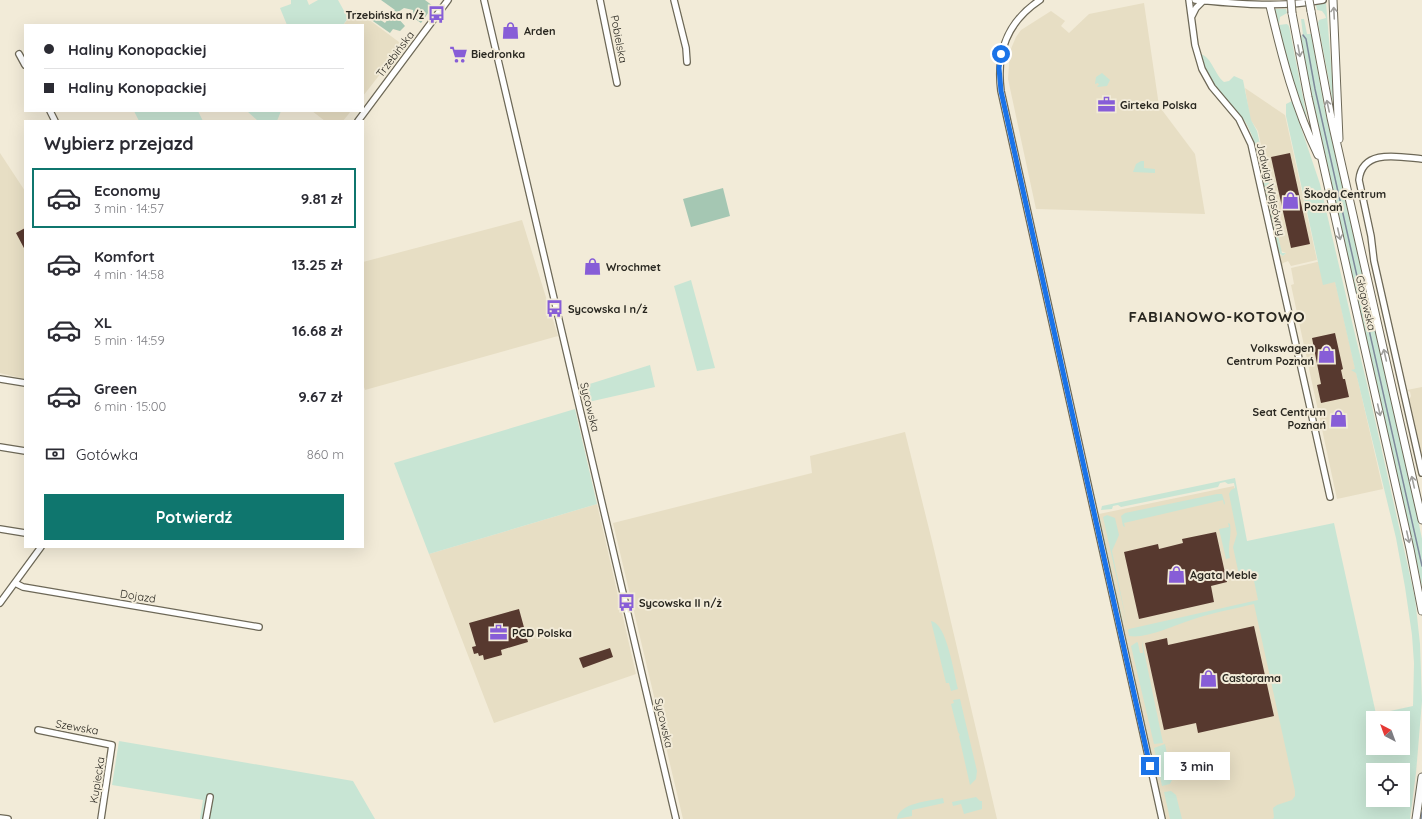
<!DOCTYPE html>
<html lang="pl">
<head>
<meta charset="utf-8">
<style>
  :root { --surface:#fff; --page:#f2f2f3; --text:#2b2b33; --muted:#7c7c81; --line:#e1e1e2; --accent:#0f766e }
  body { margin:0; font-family:Quicksand,sans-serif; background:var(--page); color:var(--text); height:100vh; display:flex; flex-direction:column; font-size:15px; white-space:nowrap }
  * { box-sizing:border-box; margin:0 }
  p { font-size:13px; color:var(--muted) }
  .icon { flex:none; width:22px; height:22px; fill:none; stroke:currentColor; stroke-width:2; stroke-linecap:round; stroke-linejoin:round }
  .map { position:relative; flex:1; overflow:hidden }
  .panel { position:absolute; left:24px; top:120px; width:340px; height:428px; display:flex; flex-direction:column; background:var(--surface); border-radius:0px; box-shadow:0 4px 16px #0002 }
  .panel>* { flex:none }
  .top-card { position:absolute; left:24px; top:24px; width:340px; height:88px; border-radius:0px; box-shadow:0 4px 16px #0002; display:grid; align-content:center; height:88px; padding:0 20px; background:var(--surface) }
  .needle { width:26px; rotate:319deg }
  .controls { position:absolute; left:1366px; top:711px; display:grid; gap:8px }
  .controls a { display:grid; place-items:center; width:44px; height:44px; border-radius:0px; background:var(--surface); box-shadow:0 4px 16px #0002; font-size:20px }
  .end { position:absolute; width:18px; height:18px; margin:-9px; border:5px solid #1a73e8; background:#fff; box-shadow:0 0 0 2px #fff }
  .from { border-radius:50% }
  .bubble { position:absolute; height:28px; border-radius:0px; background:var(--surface); box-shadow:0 4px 16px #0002; font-size:13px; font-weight:800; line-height:28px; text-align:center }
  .top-card b { display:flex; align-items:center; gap:14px; height:38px; font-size:15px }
  .top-card b+b { border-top:1px solid var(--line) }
  .top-card i { width:10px; height:10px; background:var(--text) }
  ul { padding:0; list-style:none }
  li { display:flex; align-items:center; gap:12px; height:60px; margin:0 8px 6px; padding:0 12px; border:2px solid transparent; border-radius:0px }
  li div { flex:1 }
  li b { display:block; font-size:15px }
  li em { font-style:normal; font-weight:800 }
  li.active { border-color:var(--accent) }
  li>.icon { width:36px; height:36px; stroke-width:1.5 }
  h2 { padding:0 20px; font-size:18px; line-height:48px }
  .pay { display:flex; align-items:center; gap:10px; height:44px; padding:0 20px; font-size:15px }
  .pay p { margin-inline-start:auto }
  .action { display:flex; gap:8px; margin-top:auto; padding:8px 20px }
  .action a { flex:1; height:46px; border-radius:0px; background:var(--accent); color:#fff; font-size:16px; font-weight:800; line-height:46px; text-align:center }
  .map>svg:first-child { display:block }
  .built { fill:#e7dec4 }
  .green { fill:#c8e5d4; fill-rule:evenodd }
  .forest { fill:#a5c7b3 }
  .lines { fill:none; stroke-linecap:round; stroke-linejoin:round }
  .stream { stroke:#7e899b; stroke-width:1.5 }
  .building { fill:#57392f }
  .minor-casing { stroke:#6d6857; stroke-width:8 }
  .major-casing { stroke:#6d6857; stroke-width:9 }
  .minor { stroke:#fff; stroke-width:5.5 }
  .major { stroke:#fff; stroke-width:7 }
  .major-bridge-casing { stroke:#6d6857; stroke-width:9; stroke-linecap:butt }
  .major-bridge { stroke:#fff; stroke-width:7 }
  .oneway { stroke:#9f9e9b }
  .route { stroke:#1a73e8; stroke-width:5 }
  .labels { text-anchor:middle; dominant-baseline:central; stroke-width:4; stroke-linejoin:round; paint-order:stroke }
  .poi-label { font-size:11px; font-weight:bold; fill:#292720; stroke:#f2ebd8; text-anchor:start }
  .street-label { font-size:11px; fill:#292720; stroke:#f2ebd8 }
  .district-label { font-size:15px; font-weight:bold; letter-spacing:1px; fill:#292720; stroke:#f2ebd8 }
</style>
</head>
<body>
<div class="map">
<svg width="1422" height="819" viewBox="0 0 1422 819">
  <rect width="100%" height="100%" fill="#f2ebd8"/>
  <!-- built -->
  <path class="built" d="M1144 3 1159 106 1195 154 1205 214 1036 209 1008 79 1010 51 1016 37 1021 30 1051 11 1065 21 1061 26 1069 33 1089 14Z
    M356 10 403 45 363 96V25H343Z
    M1245 88 1285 115 1317 260 1291 266 1288 261 1283 263 1282 268 1278 253 1283 256 1286 253 1281 251 1267 184 1269 183 1258 131 1250 119Z
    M312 111H351L343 121H325Z
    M0 153 25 191V379L0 373Z
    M522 220 558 336 365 390 363 384V262Z
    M1330 259 1383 489 1337 499 1291 285 1294 284 1291 268Z
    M1422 387V462L1409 400 1411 396 1410 392 1407 390Z
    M905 432 933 545 997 819H683L613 523 812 473 810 456Z
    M1234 486 1306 819H1162L1094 515Z
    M597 504 636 674 494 723 429 554Z"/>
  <!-- green -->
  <path class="green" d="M291 0H307L309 5 318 0H338L348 18 343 25H287L280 8 291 4Z
    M1326 3 1335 113 1318 23 1319 20 1326 18 1325 15 1322 11 1317 10 1316 5Z
    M1275 9H1286L1287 13 1280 17 1279 25 1287 24 1289 26 1310 133 1290 72Z
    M1301 19H1304L1307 34H1311L1324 106 1417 515 1422 539V586L1313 100 1300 36 1303 35Z
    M1201 54C1212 58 1215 75 1224 82L1229 81 1234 76 1243 80 1251 120 1257 131 1269 184 1267 185 1270 199 1267 200C1262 175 1258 141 1244 120 1233 103 1199 76 1201 54Z
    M1102 73 1110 80 1107 86 1098 87 1097 86 1099 85 1098 83 1095 84 1096 77Z
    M1292 101 1320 184 1353 326 1367 384 1415 598 1420 644 1422 701 1416 773 1410 819H1272L1274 818 1273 808 1277 805 1292 800 1295 796V791L1254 604C1233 609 1211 613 1191 620 1175 625 1146 639 1129 636L1128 630 1129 629 1258 600 1253 576 1245 578 1239 575 1233 547 1237 534 1229 494 1231 490 1235 488 1234 483 1228 484 1225 482 1220 483 1218 487 1121 507 1118 505 1113 506 1112 509 1101 510 1102 506 1235 478 1247 541 1334 523 1376 714 1413 706 1414 663 1412 635 1405 587 1396 538 1356 373 1351 370 1355 369 1335 282 1323 285 1286 116V104ZM1373 718H1403V748H1373ZM1373 770H1403V800H1373Z
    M134 111H198L203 121H139Z
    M247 111H281L277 121H258Z
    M1141 161H1144V168L1155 169V173L1133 172 1136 164Z
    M1270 202 1282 253H1286L1283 256 1279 253 1267 203Z
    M691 280 715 368 697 371 674 286Z
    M650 365 655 387 584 403 580 387Z
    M575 409 597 504 429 554 394 463Z
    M1217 494H1222L1225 503 1224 505 1223 500 1124 523 1125 527 1123 526 1121 516 1125 513Z
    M1107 515 1115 518 1119 535 1112 551 1127 624 1103 517Z
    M1100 519 1123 622 1121 620 1099 523Z
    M1228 523 1230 524C1232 537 1227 545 1230 558L1226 559 1219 529 1229 527Z
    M931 621C947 623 954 675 958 689L951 691 949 683H946Z
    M1142 641 1163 743 1154 744 1131 646 1137 642 1138 643 1140 653H1143Z
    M960 699 977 771 976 779 970 785 959 736 960 735 958 732 951 704 954 703 953 700Z
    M119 741 353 781 375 819H200L203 800 112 785Z
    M1165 744 1172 780 1170 784 1162 786 1154 748Z
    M1171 791 1176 795 1182 819H1170L1164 792Z
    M976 797 980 801H982V809L964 814 961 804 953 806 952 802Z
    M943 798 944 803 912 810V816L897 819C898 803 930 801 943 798Z"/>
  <!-- forest -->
  <path class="forest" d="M381 0H425L433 6 421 23 414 18 413 10 404 8 398 12 397 17 405 26 400 31 393 29 390 33 370 19 373 15 385 23 395 10Z
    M723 188 730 216 691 227 683 199Z"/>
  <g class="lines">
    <!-- stream -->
    <path class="stream" d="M1303 35 1306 39 1315 89 1422 566
      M1421 819 1422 812"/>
  </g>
  <!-- building -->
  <path class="building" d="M513 24 516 36 509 38 506 26Z
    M1290 153 1310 244 1291 248 1271 157Z
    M25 228V250L16 233Z
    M1335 333 1343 369 1341 370 1343 379H1345L1349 397 1321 403 1317 385 1321 384 1312 338Z
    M1216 532 1227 582 1211 586 1214 602 1139 619 1124 552 1158 544 1159 549 1183 543 1182 539Z
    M519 609 528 642 501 650 502 655 484 660 483 655 479 656 478 653 474 654 472 647 476 646 469 623Z
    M1254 626 1274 716 1198 733 1196 723 1164 730 1145 643 1167 638 1168 645Z
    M610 648 613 657 583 668 579 658Z"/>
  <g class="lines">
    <defs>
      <path id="minor" d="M484 0 676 819
        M600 0 617 83
        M674 0 686 48 687 62
        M1040 0C1007 22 996 52 1001 91L1162 819
        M1189 0 1195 45 1202 69 1212 87 1239 119 1251 144 1330 497
        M1195 0C1240 4 1278 8 1323 0
        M1192 16 1196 8 1203 1
        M19 54 25 65
        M50 111 55 121
        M358 121 448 0
        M1422 159C1400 157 1362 148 1359 180L1371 236 1374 261 1422 473
        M0 379 25 383
        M0 447 25 451
        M0 529 25 533
        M15 583 23 587 259 627
        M0 603 41 547
        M38 730 112 745 101 819
        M0 818 8 819
        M206 819 210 797"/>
      <path id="major" d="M1333 0 1339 139
        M1270 6C1282 57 1295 108 1318 155
        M1311 11 1331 118 1422 520
        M1292 13 1308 97 1410 549 1422 611
        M1416 819 1422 777"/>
    </defs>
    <!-- minor casing -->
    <use href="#minor" class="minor-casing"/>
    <!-- major casing -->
    <use href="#major" class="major-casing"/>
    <!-- minor -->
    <use href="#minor" class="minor"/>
    <!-- major -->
    <use href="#major" class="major"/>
    <defs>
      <path id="major-bridge" d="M1291 0 1292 13
        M1309 0 1311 11"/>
    </defs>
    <!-- major-bridge casing -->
    <use href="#major-bridge" class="major-bridge-casing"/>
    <!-- major-bridge -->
    <use href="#major-bridge" class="major-bridge"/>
  </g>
  <!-- one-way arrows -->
  <defs><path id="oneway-shaft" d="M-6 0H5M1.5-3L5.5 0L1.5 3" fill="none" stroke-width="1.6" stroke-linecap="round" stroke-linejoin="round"/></defs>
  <g class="oneway">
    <use href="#oneway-shaft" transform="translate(1334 13) rotate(-93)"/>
    <use href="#oneway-shaft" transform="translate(1299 51) rotate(80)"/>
    <use href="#oneway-shaft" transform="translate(1328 106) rotate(-102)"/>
    <use href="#oneway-shaft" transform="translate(1339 234) rotate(77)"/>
    <use href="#oneway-shaft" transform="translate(1385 355) rotate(-103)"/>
    <use href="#oneway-shaft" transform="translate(1379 410) rotate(77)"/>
    <use href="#oneway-shaft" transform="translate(1413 482) rotate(-103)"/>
    <use href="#oneway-shaft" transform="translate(1408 537) rotate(77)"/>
  </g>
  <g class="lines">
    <!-- route -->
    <path class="route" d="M1001 54 999 68 1001 91 1150 766"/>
  </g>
  <!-- icons -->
  <defs>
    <symbol id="bus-bare" viewBox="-9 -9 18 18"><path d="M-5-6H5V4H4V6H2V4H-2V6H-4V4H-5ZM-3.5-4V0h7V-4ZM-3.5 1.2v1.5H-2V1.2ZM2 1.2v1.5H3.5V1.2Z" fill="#875dd7" stroke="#f2ebd8" stroke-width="2.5" paint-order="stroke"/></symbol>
    <symbol id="shop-bare" viewBox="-9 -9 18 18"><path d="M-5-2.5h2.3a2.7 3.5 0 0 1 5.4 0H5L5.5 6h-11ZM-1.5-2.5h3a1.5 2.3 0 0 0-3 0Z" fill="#875dd7" stroke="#f2ebd8" stroke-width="2.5" paint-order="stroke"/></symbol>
    <symbol id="supermarket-bare" viewBox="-9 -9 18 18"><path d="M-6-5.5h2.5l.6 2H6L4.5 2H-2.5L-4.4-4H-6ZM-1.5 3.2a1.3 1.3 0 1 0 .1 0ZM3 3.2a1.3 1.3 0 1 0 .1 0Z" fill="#875dd7" stroke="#f2ebd8" stroke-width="2.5" paint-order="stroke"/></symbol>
    <symbol id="office-bare" viewBox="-9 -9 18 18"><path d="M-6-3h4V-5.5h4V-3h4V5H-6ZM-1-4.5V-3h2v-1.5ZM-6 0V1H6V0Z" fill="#875dd7" stroke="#f2ebd8" stroke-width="2.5" paint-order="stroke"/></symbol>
  </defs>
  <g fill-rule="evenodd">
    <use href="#bus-bare" x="424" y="2" width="25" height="25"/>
    <use href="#shop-bare" x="498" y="18" width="25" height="25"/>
    <use href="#supermarket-bare" x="446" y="42" width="25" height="25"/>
    <use href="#office-bare" x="1094" y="92" width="25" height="25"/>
    <use href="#shop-bare" x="1278" y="188" width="25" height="25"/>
    <use href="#shop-bare" x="580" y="254" width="25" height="25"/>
    <use href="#bus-bare" x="542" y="296" width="25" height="25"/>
    <use href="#shop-bare" x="1314" y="342" width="25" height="25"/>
    <use href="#shop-bare" x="1326" y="406" width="25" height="25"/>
    <use href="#shop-bare" x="1164" y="562" width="25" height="25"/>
    <use href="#bus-bare" x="614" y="590" width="25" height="25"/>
    <use href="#office-bare" x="486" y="620" width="25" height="25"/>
    <use href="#shop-bare" x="1196" y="666" width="25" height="25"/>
  </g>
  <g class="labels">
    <!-- poi labels -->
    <g class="poi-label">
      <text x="424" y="15" text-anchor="end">Trzebińska n/ż</text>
      <text x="524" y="31">Arden</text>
      <text x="471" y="54">Biedronka</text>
      <text x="1120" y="105">Girteka Polska</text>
      <text x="1304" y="194">Škoda Centrum<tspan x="1304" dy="13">Poznań</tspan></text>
      <text x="606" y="267">Wrochmet</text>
      <text x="568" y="309">Sycowska I n/ż</text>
      <text x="1314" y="348" text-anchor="end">Volkswagen<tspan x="1314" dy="13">Centrum Poznań</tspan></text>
      <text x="1326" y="412" text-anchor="end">Seat Centrum<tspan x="1326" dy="13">Poznań</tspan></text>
      <text x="1190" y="575">Agata Meble</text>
      <text x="639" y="603">Sycowska II n/ż</text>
      <text x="512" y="633">PGD Polska</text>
      <text x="1222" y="678">Castorama</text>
    </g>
    <!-- street labels -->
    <g class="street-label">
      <text transform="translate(619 39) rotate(79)">Pobielska</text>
      <text transform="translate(395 54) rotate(-53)">Trzebińska</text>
      <text transform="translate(1271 189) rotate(77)">Jadwigi Wajsówny</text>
      <text transform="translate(1366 303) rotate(77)">Głogowska</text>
      <text transform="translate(590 407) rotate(76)">Sycowska</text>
      <text transform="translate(138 596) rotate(9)">Dojazd</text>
      <text transform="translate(664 723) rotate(77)">Sycowska</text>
      <text transform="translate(77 727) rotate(10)">Szewska</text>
      <text transform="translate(97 780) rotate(-81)">Kupiecka</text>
    </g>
    <!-- district labels -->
    <g class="district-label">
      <text x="1217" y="316">FABIANOWO-KOTOWO</text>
    </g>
  </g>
</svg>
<div class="controls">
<a><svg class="needle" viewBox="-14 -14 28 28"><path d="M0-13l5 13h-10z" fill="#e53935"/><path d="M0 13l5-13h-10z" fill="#7c7c81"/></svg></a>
<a><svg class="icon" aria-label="locate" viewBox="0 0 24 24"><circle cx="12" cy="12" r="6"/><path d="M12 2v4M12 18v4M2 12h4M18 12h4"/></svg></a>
</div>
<i class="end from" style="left:1001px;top:54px"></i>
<i class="end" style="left:1150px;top:766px"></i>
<div class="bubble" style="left:1164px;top:752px;width:66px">3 min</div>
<div class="top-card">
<b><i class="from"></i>Haliny Konopackiej</b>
<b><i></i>Haliny Konopackiej</b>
</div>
<section class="panel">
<h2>Wybierz przejazd</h2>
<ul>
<li class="active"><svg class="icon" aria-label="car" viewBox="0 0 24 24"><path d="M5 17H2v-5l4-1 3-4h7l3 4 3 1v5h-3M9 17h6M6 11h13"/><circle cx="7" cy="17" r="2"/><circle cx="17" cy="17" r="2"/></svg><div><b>Economy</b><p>3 min · 14:57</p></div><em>9.81 zł</em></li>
<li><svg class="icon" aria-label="car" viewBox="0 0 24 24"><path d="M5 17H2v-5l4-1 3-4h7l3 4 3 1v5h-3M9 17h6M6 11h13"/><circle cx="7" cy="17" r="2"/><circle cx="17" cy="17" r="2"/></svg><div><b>Komfort</b><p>4 min · 14:58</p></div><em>13.25 zł</em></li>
<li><svg class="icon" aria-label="car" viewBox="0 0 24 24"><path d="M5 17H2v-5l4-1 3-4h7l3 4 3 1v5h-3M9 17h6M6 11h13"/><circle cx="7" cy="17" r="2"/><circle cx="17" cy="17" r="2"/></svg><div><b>XL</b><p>5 min · 14:59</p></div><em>16.68 zł</em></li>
<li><svg class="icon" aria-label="car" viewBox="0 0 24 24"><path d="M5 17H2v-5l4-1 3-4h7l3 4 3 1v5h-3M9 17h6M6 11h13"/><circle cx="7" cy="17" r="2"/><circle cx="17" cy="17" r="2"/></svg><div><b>Green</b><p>6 min · 15:00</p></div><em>9.67 zł</em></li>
</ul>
<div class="pay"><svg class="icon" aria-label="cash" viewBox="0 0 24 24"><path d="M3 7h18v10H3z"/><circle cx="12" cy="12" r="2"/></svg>Gotówka<p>860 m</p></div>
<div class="action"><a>Potwierdź</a></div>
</section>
</div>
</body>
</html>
